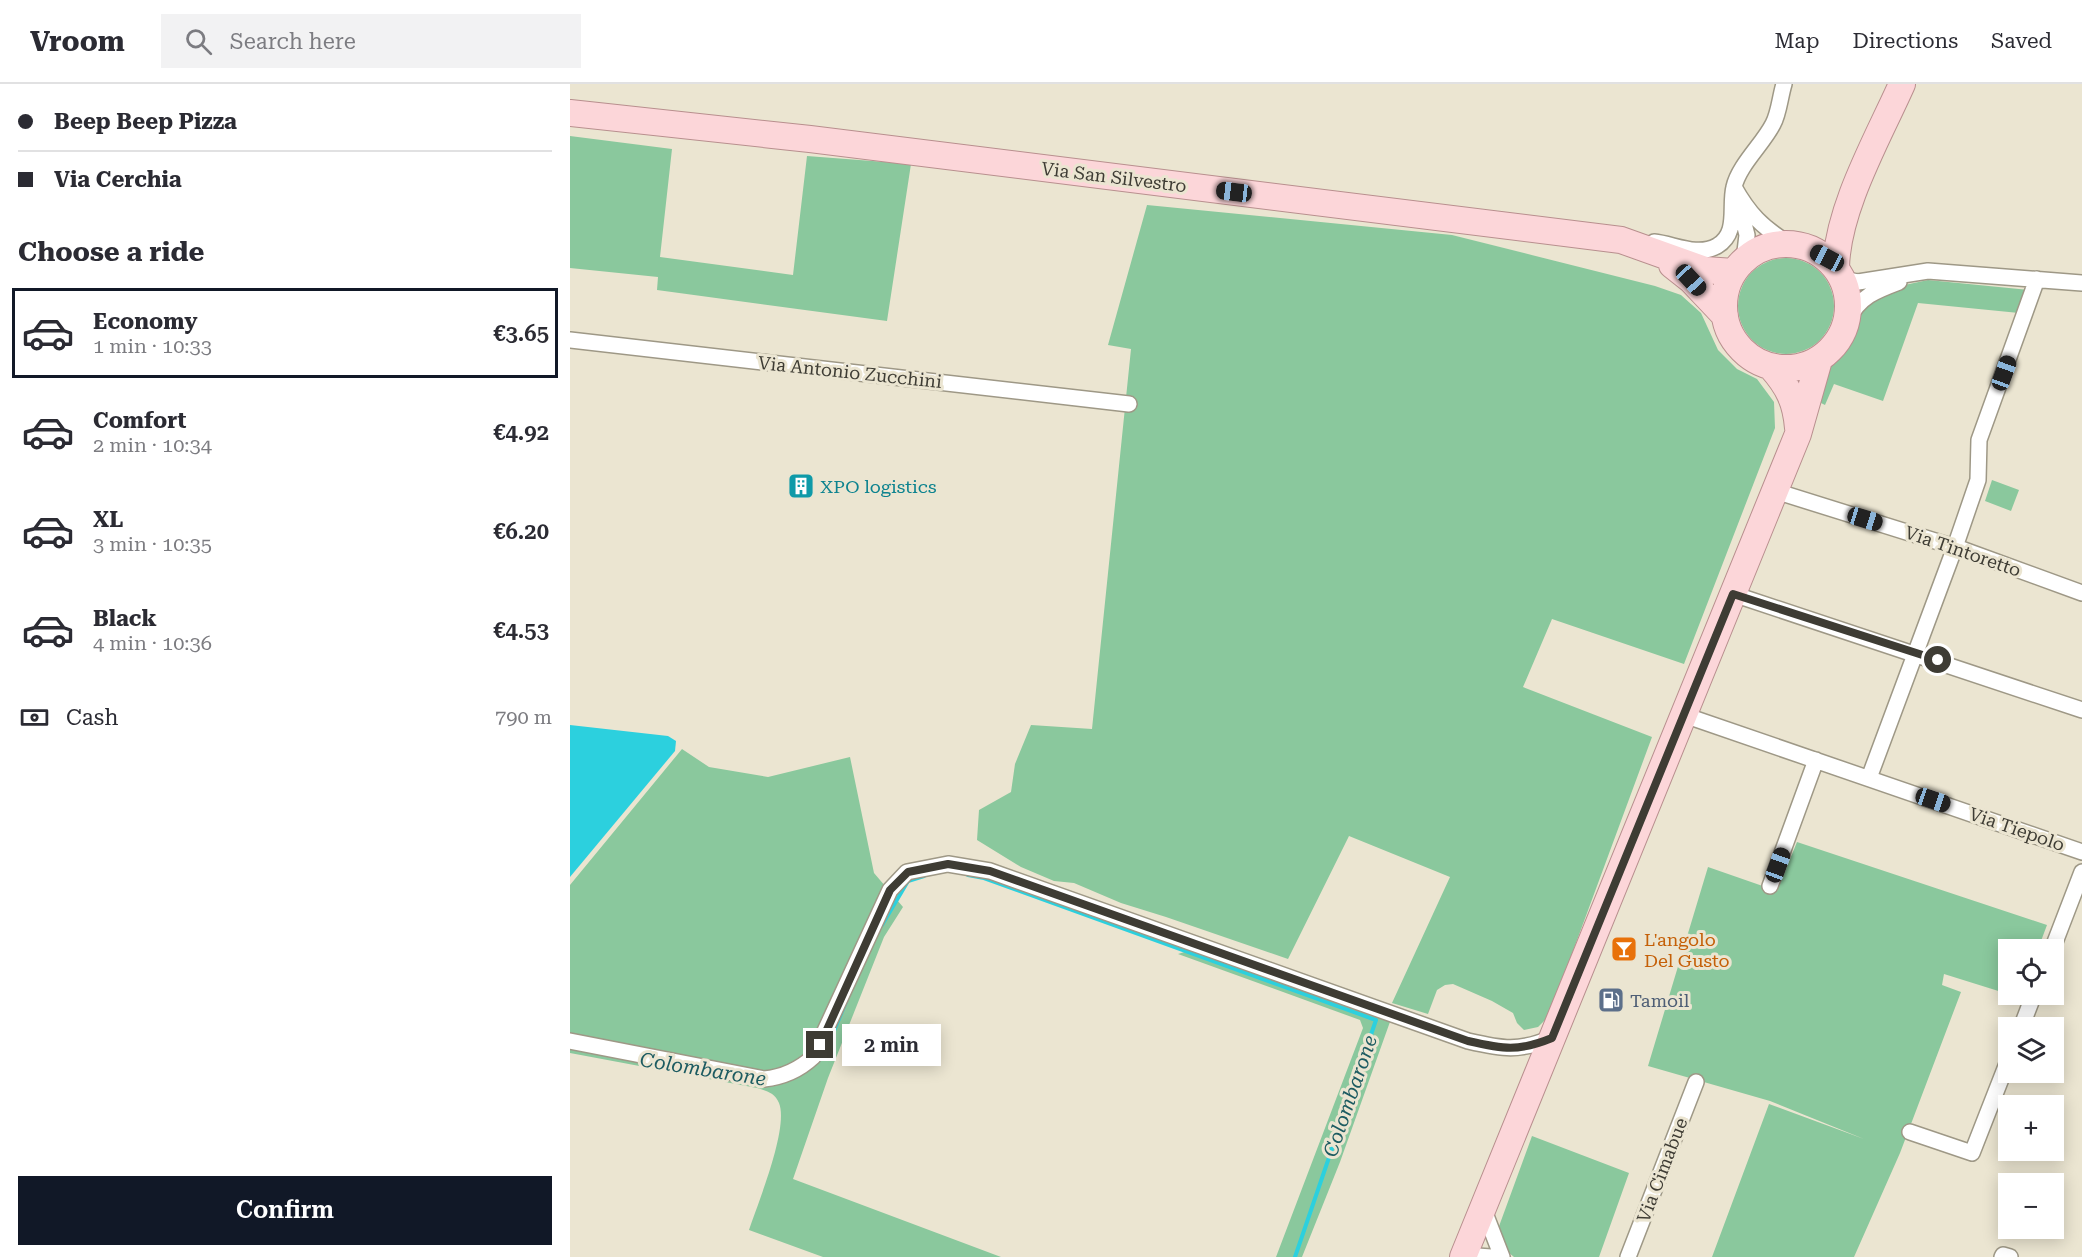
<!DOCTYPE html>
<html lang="en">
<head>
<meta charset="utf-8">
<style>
  :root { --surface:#fff; --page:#f2f2f3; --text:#2b2b33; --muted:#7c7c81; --line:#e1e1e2; --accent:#111827 }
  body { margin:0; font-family:"Roboto Serif",serif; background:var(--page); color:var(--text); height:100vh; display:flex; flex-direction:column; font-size:22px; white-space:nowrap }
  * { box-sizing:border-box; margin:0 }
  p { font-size:20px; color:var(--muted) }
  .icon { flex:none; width:33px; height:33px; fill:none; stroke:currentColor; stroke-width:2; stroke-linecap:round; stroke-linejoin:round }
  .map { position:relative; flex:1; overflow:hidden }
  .side { display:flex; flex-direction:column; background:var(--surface); width:570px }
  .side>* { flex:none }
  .banner { display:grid; align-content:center; height:132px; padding:0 18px; background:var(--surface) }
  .fabs { position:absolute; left:1428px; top:855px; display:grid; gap:12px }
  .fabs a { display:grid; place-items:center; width:66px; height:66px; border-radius:0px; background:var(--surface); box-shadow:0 3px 15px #0003; font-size:30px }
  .end { position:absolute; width:27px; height:27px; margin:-14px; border:8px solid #3e3c34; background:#fff; box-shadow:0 0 0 3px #fff }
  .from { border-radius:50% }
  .bubble { position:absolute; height:42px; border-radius:0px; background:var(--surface); box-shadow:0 3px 15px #0003; font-size:20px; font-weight:600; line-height:42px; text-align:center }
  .car { position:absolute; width:18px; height:36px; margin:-18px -9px; border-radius:8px; box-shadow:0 0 4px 2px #0007; background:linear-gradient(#222 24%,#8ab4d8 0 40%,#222 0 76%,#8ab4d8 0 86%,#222 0) }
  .banner b { display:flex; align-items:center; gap:21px; height:57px; font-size:22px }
  .banner b+b { border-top:2px solid var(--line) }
  .banner i { width:15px; height:15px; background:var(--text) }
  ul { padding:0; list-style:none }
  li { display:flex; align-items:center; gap:18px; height:90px; margin:0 12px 9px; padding:0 6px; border:3px solid transparent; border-radius:0px }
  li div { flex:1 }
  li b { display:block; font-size:22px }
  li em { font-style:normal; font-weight:600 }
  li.active { border-color:var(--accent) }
  li>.icon { width:54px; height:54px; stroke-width:1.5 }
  h2 { padding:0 18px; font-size:27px; line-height:72px }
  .pay { display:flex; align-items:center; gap:15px; height:66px; padding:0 18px; font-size:22px }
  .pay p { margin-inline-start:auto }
  .primary-button { display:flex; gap:12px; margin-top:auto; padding:12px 18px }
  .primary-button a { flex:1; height:69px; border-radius:0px; background:var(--accent); color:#fff; font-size:24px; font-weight:600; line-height:69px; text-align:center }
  header { display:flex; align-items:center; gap:36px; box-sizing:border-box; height:84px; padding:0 30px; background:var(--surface); border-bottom:2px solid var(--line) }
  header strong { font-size:28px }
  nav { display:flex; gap:33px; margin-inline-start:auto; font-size:21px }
  .search { width:420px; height:54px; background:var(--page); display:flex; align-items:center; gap:15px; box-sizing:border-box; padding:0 21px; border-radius:0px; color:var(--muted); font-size:22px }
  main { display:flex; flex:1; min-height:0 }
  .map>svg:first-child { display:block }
  .green { fill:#8ac89d }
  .water { fill:#2cd0de }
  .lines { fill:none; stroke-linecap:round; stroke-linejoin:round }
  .stream { stroke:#2cd0de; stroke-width:4 }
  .minor-casing { stroke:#9e9886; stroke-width:18 }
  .primary-casing { stroke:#b88f8e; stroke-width:28 }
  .minor { stroke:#fff; stroke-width:15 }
  .primary { stroke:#fcd6d9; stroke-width:26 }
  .route { stroke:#3e3c34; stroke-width:8 }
  .labels { text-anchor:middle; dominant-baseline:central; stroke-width:6; stroke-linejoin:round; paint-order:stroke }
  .street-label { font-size:18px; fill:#3e3c34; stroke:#ebe5d1 }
  .culture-label { font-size:18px; fill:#0d838f; stroke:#ebe5d1; text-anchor:start }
  .food-label { font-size:18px; fill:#c56008; stroke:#ebe5d1; text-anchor:start }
  .service-label { font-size:18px; fill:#4e5e75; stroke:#ebe5d1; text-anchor:start }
  .water-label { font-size:20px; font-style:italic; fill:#1c5b61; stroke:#ebe5d1 }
</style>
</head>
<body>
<header>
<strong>Vroom</strong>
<div class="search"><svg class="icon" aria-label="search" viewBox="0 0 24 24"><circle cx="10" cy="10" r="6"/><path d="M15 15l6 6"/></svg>Search here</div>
<nav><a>Map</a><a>Directions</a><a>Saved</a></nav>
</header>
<main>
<section class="side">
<div class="banner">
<b><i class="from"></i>Beep Beep Pizza</b>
<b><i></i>Via Cerchia</b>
</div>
<h2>Choose a ride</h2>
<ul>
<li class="active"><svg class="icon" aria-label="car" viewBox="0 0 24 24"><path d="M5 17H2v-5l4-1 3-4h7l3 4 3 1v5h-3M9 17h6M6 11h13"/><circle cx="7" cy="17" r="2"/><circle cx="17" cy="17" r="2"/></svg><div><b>Economy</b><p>1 min · 10:33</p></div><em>€3.65</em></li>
<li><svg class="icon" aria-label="car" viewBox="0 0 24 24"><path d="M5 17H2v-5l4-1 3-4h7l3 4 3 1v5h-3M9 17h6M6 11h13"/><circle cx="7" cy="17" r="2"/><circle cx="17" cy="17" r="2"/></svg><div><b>Comfort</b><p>2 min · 10:34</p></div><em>€4.92</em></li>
<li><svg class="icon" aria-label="car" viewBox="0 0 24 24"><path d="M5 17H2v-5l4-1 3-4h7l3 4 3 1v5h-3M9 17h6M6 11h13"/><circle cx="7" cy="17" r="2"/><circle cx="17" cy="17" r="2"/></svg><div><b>XL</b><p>3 min · 10:35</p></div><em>€6.20</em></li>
<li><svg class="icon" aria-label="car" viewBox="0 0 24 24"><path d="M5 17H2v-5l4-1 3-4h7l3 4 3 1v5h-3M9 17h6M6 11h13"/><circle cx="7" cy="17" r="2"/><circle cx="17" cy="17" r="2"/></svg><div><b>Black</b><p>4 min · 10:36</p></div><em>€4.53</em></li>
</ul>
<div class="pay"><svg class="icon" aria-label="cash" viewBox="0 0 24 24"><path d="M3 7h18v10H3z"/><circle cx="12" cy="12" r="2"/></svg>Cash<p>790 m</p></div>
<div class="primary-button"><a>Confirm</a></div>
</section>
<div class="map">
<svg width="1512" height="1173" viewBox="0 0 1512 1173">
  <rect width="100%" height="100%" fill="#ebe5d1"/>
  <!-- green -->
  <path class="green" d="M0 52 102 65 90 173 223 191 237 72 341 80 317 237 87 206 88 193 0 184Z
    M577 121 882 151 1085 202 1111 211 1131 229 1148 266 1167 285 1187 295 1204 318 1205 344 1114 580 982 535 953 603 1082 653 979 932 968 943 954 946 947 939 943 929 922 917 883 900 875 901 867 906 858 930 822 919 880 793 779 752 718 875 596 833 551 819 504 799 484 797 451 783 407 756 409 726 441 708 445 680 461 641 522 645 561 265 538 261Z
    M1168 222a48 48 0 1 1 96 0a48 48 0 1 1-96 0Z
    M1358 196 1459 206 1449 229 1348 219 1313 317 1264 300 1255 321 1245 316 1260 279 1278 259 1291 225 1330 202Z
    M1422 396 1449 406 1441 427 1415 417Z
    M112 665 139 683 198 693 280 673 304 789 333 823 314 853 258 994 223 1095 431 1173H253L179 1146C188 1119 219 1044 209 1019 205 1009 197 1007 187 1004L0 969V801Z
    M1227 758 1477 841 1468 865 1438 866V910L1374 890 1372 901 1391 908 1330 1069 1284 1173H1142L1199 1020 1294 1055 1200 1017 1078 982 1138 783 1207 807Z
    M621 866 821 935 770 1078 732 1173H706L793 944 790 936 608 870Z
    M962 1052 1059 1089 1029 1173H944L938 1168 928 1145Z"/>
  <!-- water -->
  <path class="water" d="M0 641 98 652 106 657 105 667 0 793Z"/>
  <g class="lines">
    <!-- stream -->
    <path class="stream" d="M398 791 414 794 806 936 725 1173
      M312 841 338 797 354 792
      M246 978 253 973 276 918"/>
    <defs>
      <path id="minor" d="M1164 103C1179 130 1192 143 1219 160
        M1169 120 1177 151 1174 176
        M1084 158C1104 160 1127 173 1147 162 1169 149 1159 123 1164 103 1169 81 1193 60 1203 40 1209 29 1210 13 1214 0
        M1271 192 1277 196 1288 198 1358 187 1512 199
        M1278 235C1291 212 1305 207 1329 198
        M0 256 559 320
        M1205 407 1394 466 1512 509
        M1163 510 1512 626
        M1114 631 1512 768
        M1299 694 1385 463 1408 396 1409 356 1467 195
        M1200 802 1246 676
        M1482 866 1512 788
        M1451 944 1464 910
        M0 957 194 995C214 993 229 986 243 973L320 806 337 788 378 780 420 787 898 957C933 965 948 968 982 954
        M1340 1048 1402 1069 1438 977
        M913 1124 932 1173
        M894 1171 921 1173
        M1058 1173 1126 998
        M1432 1173 1433 1171 1440 1173"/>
      <path id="primary" d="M0 29 240 55 1051 156 1135 186 1164 188
        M1154 222a62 62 0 1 1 124 0a62 62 0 1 1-124 0Z
        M1102 181 1121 196 1155 232
        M1266 184C1267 125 1308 54 1332 0
        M1201 283C1218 302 1226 318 1228 344
        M893 1173 1228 350 1249 276"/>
    </defs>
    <!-- minor casing -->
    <use href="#minor" class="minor-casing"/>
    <!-- primary casing -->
    <use href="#primary" class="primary-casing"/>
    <!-- minor -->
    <use href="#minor" class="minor"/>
    <!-- primary -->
    <use href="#primary" class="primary"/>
  </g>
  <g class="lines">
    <!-- route -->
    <path class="route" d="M250 961 320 806 338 788 378 780 420 787 898 957C933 965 948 968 982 954L1163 510 1368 576"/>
  </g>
  <!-- icons -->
  <defs>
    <symbol id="building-square" viewBox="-11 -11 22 22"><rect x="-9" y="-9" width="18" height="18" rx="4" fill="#0f9aa8" stroke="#ebe5d1"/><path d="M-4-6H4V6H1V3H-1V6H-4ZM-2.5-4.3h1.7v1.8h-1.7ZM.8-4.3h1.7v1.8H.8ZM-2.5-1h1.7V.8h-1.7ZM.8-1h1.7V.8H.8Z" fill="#fff"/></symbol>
    <symbol id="bar-square" viewBox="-11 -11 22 22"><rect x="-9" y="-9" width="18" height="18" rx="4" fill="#e8710a" stroke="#ebe5d1"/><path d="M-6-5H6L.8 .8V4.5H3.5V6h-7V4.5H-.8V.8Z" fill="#fff"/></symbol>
    <symbol id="fuel-square" viewBox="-11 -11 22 22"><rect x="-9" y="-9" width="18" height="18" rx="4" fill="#5c6f8a" stroke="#ebe5d1"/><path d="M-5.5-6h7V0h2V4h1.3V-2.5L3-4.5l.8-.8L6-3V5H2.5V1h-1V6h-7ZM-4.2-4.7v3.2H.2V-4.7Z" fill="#fff"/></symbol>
  </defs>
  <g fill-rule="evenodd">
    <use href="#building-square" x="216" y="387" width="30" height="30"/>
    <use href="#bar-square" x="1039" y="850" width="30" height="30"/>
    <use href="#fuel-square" x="1026" y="901" width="30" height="30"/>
  </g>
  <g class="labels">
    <!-- street labels -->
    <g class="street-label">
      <text transform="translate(544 93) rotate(7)">Via San Silvestro</text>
      <text transform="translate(280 288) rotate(6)">Via Antonio Zucchini</text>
      <text transform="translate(1393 467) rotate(19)">Via Tintoretto</text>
      <text transform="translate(1447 745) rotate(19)">Via Tiepolo</text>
      <text transform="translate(1092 1086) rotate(-69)">Via Cimabue</text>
    </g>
    <!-- culture labels -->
    <g class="culture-label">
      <text x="250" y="402">XPO logistics</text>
    </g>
    <!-- food labels -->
    <g class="food-label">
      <text x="1074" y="855">L'angolo<tspan x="1074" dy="21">Del Gusto</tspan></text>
    </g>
    <!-- service labels -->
    <g class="service-label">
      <text x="1060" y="916">Tamoil</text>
    </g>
    <!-- water labels -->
    <g class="water-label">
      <text transform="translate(133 985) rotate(9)">Colombarone</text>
      <text transform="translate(780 1012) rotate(-71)">Colombarone</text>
    </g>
  </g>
</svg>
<div class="fabs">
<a><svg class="icon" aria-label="locate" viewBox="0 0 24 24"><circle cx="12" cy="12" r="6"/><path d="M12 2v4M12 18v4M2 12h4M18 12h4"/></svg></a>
<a><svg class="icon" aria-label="layers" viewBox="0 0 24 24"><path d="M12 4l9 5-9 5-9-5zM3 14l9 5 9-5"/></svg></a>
<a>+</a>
<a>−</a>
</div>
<i class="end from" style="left:1368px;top:576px"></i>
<i class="end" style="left:250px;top:961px"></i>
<div class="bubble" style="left:272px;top:940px;width:99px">2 min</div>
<i class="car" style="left:664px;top:108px;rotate:277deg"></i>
<i class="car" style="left:1257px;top:174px;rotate:298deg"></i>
<i class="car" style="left:1121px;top:196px;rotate:137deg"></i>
<i class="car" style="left:1434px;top:289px;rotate:20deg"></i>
<i class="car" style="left:1295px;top:435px;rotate:107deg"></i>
<i class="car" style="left:1363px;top:716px;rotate:109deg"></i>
<i class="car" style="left:1208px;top:781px;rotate:20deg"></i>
</div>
</main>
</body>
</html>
